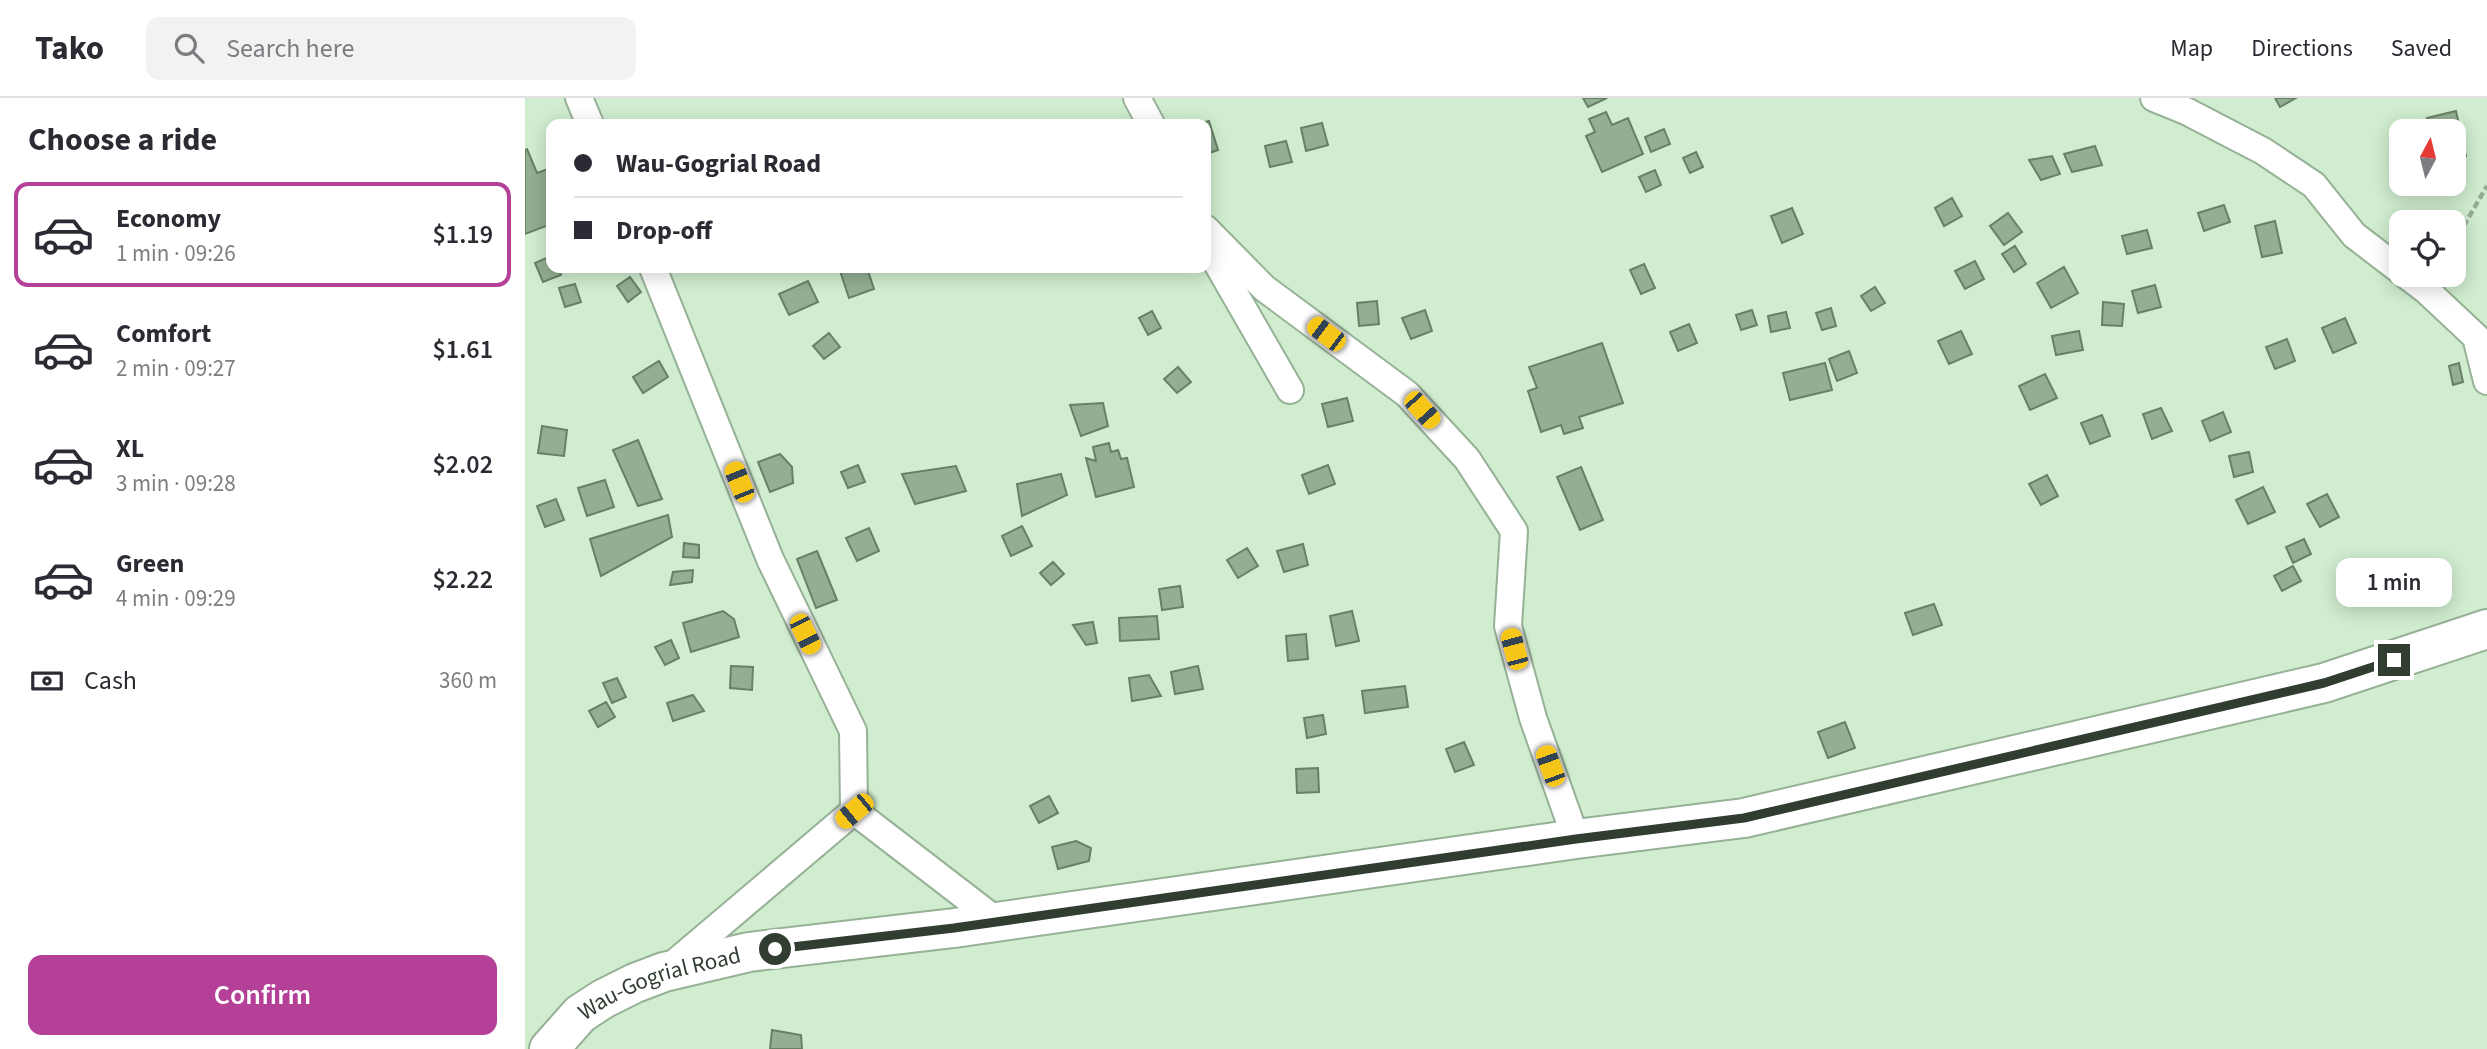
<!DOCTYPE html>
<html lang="en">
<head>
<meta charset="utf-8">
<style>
  :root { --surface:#fff; --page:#f2f2f3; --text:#2b2b33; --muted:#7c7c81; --line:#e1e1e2; --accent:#b44098 }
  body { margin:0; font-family:"Source Sans 3",sans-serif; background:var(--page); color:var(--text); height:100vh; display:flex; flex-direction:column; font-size:26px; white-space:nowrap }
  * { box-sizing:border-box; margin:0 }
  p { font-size:23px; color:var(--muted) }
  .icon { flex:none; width:38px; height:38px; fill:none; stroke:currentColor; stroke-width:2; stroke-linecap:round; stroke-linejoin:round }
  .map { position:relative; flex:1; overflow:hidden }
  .sheet { display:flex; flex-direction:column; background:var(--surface); width:525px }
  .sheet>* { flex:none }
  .top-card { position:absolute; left:21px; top:21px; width:665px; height:154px; border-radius:14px; box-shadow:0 4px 18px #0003; display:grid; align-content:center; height:154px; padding:0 28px; background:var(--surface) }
  .needle { width:46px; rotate:7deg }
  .buttons { position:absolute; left:1864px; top:21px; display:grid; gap:14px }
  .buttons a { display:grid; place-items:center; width:77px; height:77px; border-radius:14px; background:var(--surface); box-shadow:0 4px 18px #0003; font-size:35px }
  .end { position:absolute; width:32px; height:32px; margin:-16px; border:9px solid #313d31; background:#fff; box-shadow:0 0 0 4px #fff }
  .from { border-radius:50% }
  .bubble { position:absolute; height:49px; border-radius:14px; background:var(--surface); box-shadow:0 4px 18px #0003; font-size:23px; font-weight:600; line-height:49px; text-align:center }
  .car { position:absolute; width:21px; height:42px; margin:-21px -10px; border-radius:9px; box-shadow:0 0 5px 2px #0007; background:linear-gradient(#f5c518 24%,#345 0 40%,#f5c518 0 76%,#345 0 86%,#f5c518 0) }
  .top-card b { display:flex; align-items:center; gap:24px; height:66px; font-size:26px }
  .top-card b+b { border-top:2px solid var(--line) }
  .top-card i { width:18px; height:18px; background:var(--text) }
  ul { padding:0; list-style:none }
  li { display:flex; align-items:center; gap:21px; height:105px; margin:0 14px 10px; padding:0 14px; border:4px solid transparent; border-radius:14px }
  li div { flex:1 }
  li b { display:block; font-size:26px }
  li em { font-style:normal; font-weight:600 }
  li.selected { border-color:var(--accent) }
  li>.icon { width:63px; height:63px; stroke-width:1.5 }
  h2 { padding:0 28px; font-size:32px; line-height:84px }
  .pay { display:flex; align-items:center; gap:18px; height:77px; padding:0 28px; font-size:26px }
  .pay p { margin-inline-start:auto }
  .action { display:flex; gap:14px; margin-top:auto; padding:14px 28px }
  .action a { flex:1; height:80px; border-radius:14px; background:var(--accent); color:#fff; font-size:28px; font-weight:600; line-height:80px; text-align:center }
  header { display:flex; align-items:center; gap:42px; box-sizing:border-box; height:98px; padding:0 35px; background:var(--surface); border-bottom:2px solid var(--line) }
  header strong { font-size:33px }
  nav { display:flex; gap:38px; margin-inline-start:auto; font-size:24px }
  .search { width:490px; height:63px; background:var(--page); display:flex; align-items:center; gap:18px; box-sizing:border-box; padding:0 24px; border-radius:14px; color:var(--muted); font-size:26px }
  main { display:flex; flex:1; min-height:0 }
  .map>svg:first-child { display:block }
  .building { fill:#93ae92; stroke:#678066; stroke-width:2 }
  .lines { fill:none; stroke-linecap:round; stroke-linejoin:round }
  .street-casing { stroke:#96b196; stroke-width:30 }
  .primary-casing { stroke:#96b196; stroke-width:42 }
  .path { stroke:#94ab94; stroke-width:4.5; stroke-dasharray:7 3.5; stroke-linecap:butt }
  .street { stroke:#fff; stroke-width:26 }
  .primary { stroke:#fff; stroke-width:38 }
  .route { stroke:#313d31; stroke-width:9 }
  .labels { text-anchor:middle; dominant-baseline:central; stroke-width:6; stroke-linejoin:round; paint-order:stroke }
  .street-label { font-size:23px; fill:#313d31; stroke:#fff }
</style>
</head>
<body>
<header>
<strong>Tako</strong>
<div class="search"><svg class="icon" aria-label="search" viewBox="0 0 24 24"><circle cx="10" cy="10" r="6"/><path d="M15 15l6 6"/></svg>Search here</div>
<nav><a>Map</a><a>Directions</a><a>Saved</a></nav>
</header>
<main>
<section class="sheet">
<h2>Choose a ride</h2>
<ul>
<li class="selected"><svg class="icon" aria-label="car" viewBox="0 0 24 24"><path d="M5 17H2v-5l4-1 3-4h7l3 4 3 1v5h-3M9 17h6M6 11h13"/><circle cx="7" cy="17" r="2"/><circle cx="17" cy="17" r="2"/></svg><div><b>Economy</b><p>1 min · 09:26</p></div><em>$1.19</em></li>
<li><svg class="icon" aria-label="car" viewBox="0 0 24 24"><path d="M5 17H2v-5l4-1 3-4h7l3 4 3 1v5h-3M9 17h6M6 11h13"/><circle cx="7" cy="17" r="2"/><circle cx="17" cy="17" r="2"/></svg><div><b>Comfort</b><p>2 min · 09:27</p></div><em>$1.61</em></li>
<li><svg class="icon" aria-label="car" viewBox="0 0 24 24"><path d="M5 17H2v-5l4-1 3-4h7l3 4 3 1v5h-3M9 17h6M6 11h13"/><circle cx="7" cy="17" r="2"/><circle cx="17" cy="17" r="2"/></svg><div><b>XL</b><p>3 min · 09:28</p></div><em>$2.02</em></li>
<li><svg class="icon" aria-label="car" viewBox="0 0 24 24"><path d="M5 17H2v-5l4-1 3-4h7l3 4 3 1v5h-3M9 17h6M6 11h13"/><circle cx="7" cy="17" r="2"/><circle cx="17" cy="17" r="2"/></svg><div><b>Green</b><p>4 min · 09:29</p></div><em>$2.22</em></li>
</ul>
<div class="pay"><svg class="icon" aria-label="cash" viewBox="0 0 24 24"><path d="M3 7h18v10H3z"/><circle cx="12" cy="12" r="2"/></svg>Cash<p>360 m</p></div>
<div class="action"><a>Confirm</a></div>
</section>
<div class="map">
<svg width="1962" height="951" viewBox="0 0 1962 951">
  <rect width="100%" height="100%" fill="#d0edcf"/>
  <!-- building -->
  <path class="building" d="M1058 0H1082L1063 9Z
    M1750 0H1771L1755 9Z
    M1931 13 1941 58 1928 61V33H1905L1902 20Z
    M1081 14 1087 27 1103 20 1118 56 1077 74 1061 38 1070 34 1064 21Z
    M684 23 693 52 681 56V26H672Z
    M797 25 803 47 781 53 776 30Z
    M1139 31 1145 46 1126 54 1120 39Z
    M761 43 767 64 745 69 740 48Z
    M1570 48 1577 67 1547 74 1539 56Z
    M2 51 12 75 26 70V126L0 136V52Z
    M1171 54 1178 69 1165 75 1158 60Z
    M1527 58 1535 76 1516 82 1504 62Z
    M1130 72 1136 87 1121 94 1114 79Z
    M1427 100 1437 118 1419 128 1410 110Z
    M1699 107 1705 124 1679 133 1673 115Z
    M1267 110 1278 136 1257 145 1246 118Z
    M1483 115 1497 134 1479 147 1465 128Z
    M1750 123 1757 155 1737 159 1730 128Z
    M1622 132 1627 150 1602 156 1597 138Z
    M1490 148 1501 166 1489 174 1477 156Z
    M26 158V170H33L36 177 18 184 10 165Z
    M1450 163 1459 181 1440 191 1430 173Z
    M1119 166 1130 190 1116 196 1105 172Z
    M1539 169 1553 195 1526 210 1512 185Z
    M324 170H342L349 191 324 200 315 173Z
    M105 179 116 194 103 204 92 188Z
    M283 183 293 204 264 217 254 196Z
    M50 186 56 204 40 209 34 190Z
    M1630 187 1636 209 1613 215 1607 193Z
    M1350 189 1360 205 1346 213 1336 198Z
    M852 203 854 226 834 228 832 205Z
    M1578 204 1599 206 1597 228 1577 227Z
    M1306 210 1311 228 1297 232 1291 215Z
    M900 212 907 233 886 241 877 220Z
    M1227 212 1232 227 1216 232 1211 217Z
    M627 213 636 230 623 237 614 220Z
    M1261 214 1265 230 1246 234 1243 218Z
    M1820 220 1831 245 1808 255 1797 230Z
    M1164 226 1172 245 1153 253 1145 234Z
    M1436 233 1447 256 1424 266 1413 243Z
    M1554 233 1558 252 1531 257 1527 238Z
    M304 235 315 249 299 261 288 248Z
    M1762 241 1770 263 1750 271 1741 249Z
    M1077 245 1098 305 1054 319 1058 330 1039 336 1036 327 1016 334 1003 293 1012 290 1004 269Z
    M1324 253 1332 275 1312 283 1304 261Z
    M134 263 143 279 118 295 108 279Z
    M1300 265 1307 292 1265 302 1258 275Z
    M1934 265 1938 284 1928 287 1924 268Z
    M653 269 666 284 652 295 639 281Z
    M1520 276 1532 300 1505 312 1494 288Z
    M822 300 828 323 803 329 797 306Z
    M578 305 583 328 556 338 545 307Z
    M1636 310 1647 333 1627 341 1618 316Z
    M1698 314 1706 334 1685 343 1677 323Z
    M1577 317 1585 338 1565 346 1556 325Z
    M17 328 42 332 39 358 13 355Z
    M113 342 137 401 113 408 88 352Z
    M584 345 586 354 593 352 596 361 602 360 609 389 571 399 561 360 571 363 568 349Z
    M1724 354 1728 374 1709 379 1704 358Z
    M255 356 267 369 268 385 245 394 233 364Z
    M333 367 340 384 323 390 316 374Z
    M803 367 810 386 784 396 777 377Z
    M431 368 441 393 390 406 377 376Z
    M1056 369 1078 422 1055 432 1032 379Z
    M536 376 542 397 497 418 492 386Z
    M1522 377 1533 398 1516 407 1504 386Z
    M80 382 89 409 62 418 53 390Z
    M1738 389 1750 414 1723 426 1711 402Z
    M1802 396 1814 419 1795 429 1782 406Z
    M31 401 39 422 20 429 12 408Z
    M143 417 147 439 76 478 65 441Z
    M497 428 507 448 486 458 477 438Z
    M344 430 354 453 332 463 321 440Z
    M1779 441 1786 456 1768 465 1761 449Z
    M159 445 174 447V460L158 459Z
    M778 446 783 467 759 474 752 453Z
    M722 450 733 468 713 480 702 462Z
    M292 453 312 502 291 510 272 461Z
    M528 464 539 476 526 487 515 475Z
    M1768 468 1776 483 1757 493 1749 478Z
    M168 472 167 484 145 487 148 474Z
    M655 488 658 509 637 512 634 491Z
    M1409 506 1417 527 1388 537 1380 515Z
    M198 513 209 521 214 539 166 554 158 525Z
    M827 513 834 543 811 548 805 518Z
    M632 518 634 541 595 543 594 520Z
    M568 524 572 545 561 547 548 527Z
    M781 536 783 561 763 563 761 538Z
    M146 542 154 560 140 567 130 549Z
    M206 568 228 569 227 592 205 590Z
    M673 568 678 591 650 596 646 574Z
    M624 577 636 598 607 603 604 580Z
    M92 580 101 599 87 605 78 585Z
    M880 588 883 609 840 615 837 593Z
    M168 597 179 613 148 623 142 605Z
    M81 604 90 619 73 629 64 613Z
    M798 617 801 636 782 640 779 620Z
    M1320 624 1330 650 1303 660 1293 634Z
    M939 644 949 667 930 674 921 651Z
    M793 670 794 694 772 695 771 671Z
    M524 698 533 715 514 725 505 708Z
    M551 743 566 750 564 763 533 771 527 749Z
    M247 932 276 937 277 951H245Z"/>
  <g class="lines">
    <defs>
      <path id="street" d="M54 0 65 26
        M612 0 626 26
        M1629 0 1661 13 1738 53 1789 87 1829 137 1876 173
        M681 131 739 190 882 296 942 361 989 433 983 528 1008 620 1051 741
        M681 146 765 292
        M128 170 245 461 328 633 329 713 145 869
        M1881 177 1902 193 1951 239 1962 283
        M329 713 472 823"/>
      <g id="primary">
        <path id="s1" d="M24 951 55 916 78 901 110 885 139 874 224 854 429 830 1051 741 1219 720 1799 585 1962 531"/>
      </g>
    </defs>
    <!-- street casing -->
    <use href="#street" class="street-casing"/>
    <!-- primary casing -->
    <use href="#primary" class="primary-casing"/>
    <!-- path -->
    <path class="path" d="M1928 146 1962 88"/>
    <!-- street -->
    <use href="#street" class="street"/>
    <!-- primary -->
    <use href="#primary" class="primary"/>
  </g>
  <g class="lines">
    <!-- route -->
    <path class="route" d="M250 851 429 830 1051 741 1219 720 1799 585 1869 562"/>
  </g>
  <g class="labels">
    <!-- street labels -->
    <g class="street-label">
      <text stroke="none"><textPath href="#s1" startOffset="133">Wau-Gogrial Road</textPath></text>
    </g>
  </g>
</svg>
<div class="buttons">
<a><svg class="needle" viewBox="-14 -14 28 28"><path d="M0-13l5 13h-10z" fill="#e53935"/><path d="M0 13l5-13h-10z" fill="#7c7c81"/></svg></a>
<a><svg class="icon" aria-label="locate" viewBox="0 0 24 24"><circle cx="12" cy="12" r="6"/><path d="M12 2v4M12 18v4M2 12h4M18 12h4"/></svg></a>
</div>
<i class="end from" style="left:250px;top:851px"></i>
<i class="end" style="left:1869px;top:562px"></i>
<div class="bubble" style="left:1811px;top:460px;width:116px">1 min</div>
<i class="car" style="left:801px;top:236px;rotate:307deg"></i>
<i class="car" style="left:897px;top:312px;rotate:138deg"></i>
<i class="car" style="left:214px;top:384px;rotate:338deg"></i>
<i class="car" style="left:280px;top:536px;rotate:154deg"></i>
<i class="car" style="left:989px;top:551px;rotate:345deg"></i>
<i class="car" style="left:1025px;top:668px;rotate:340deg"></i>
<i class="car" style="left:329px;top:713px;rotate:230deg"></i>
<div class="top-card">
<b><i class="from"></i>Wau-Gogrial Road</b>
<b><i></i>Drop-off</b>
</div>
</div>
</main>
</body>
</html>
